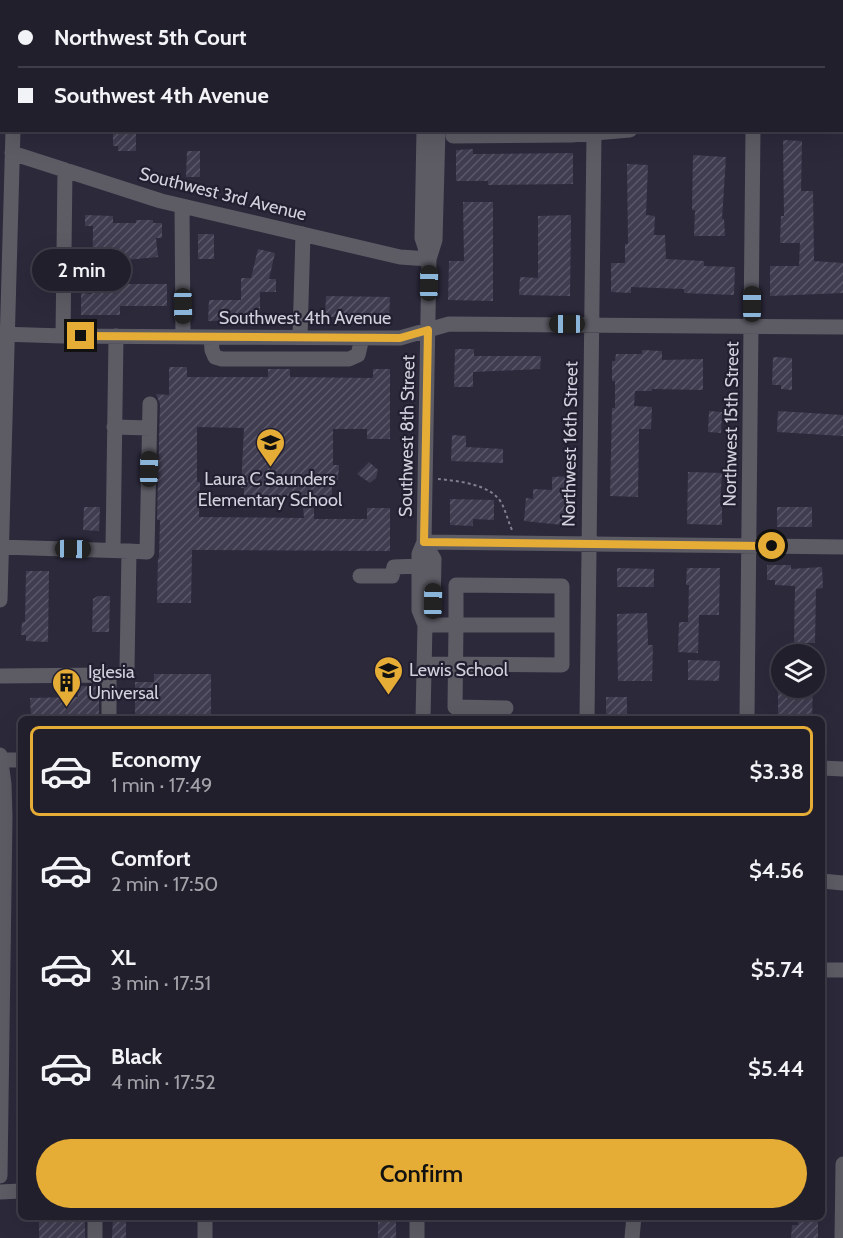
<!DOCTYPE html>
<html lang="en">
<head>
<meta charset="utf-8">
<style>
  :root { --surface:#211f2c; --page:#292734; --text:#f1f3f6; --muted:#a2a2a9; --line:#3e3d48; --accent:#e6ad36 }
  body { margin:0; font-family:Cabin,sans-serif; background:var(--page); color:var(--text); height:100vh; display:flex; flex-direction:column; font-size:22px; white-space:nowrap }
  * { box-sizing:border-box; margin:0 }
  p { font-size:20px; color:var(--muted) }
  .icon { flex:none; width:33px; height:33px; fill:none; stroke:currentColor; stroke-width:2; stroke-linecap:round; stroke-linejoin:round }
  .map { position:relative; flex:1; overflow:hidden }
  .details { position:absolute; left:18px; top:716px; width:807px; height:504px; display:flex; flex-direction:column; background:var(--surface); border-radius:9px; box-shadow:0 6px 24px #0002,0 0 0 2px var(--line) }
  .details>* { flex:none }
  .guide { position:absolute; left:0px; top:0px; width:843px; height:132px; box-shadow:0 6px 24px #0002,0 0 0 2px var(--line); display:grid; align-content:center; height:132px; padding:0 18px; background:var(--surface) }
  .controls { position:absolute; left:771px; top:644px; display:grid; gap:12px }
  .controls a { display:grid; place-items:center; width:54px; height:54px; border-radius:50%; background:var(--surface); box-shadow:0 6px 24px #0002,0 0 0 2px var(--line); font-size:30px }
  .end { position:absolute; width:27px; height:27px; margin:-14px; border:8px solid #e6ad36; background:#111; box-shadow:0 0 0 3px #111 }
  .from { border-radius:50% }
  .bubble { position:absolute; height:42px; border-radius:21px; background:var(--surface); box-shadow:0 6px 24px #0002,0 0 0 2px var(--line); font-size:20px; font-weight:600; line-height:42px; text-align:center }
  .car { position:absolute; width:18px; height:36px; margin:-18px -9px; border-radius:8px; box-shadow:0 0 4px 2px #0007; background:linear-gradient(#222 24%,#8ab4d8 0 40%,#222 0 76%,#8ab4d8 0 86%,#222 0) }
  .guide b { display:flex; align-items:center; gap:21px; height:57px; font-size:22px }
  .guide b+b { border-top:2px solid var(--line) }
  .guide i { width:15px; height:15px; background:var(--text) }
  ul { padding:10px 0 0; list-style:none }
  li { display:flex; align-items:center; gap:18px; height:90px; margin:0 12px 9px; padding:0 6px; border:3px solid transparent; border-radius:9px }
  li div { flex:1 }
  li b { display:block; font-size:22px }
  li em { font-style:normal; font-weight:600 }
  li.selected { border-color:var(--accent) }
  li>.icon { width:54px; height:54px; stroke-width:1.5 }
  .cta { display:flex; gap:12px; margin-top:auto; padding:12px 18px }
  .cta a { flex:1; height:69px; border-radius:36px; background:var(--accent); color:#111; font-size:24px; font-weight:600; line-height:69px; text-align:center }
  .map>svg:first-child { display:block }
  .building { fill:url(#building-hatch); fill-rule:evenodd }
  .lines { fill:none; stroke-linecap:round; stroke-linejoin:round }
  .path { stroke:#817f8e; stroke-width:2; stroke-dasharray:3 3; stroke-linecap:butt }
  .minor { stroke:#5d5c65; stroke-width:15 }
  .route { stroke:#e6ad36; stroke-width:8 }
  .labels { text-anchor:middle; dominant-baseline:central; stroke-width:4.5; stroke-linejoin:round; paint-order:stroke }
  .street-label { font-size:18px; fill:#d2d0dc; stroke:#221f31 }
  .poi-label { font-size:18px; fill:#d2d0dc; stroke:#221f31; text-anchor:start }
</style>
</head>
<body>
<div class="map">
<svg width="843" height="1238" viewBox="0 0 843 1238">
  <defs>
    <pattern id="building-hatch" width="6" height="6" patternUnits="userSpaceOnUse" patternTransform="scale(1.5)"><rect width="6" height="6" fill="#403d51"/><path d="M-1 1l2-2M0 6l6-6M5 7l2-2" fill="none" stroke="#5b5869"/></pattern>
  </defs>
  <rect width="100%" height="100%" fill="#2c293b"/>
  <!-- building -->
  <path class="building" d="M113 130H136V151H118V146H113Z
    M783 140 802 141 801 191H813L814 261 843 263V293L770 296V266H799L800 243H780L781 216H784Z
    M473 149V154L573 153V184L488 185V181H456V150Z
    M187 151H200V177H186Z
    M693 155 726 157 722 219H724L725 236H694L695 210H692Z
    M627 164 648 165 646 215 655 216 654 235H665L666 259 704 261V266L735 267 734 295 684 293V289L631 287V293L611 292V263H625V244H628Z
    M463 202H493V301L448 300 449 261H464Z
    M85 215 113 216V223H136V220H153V223H162V238H156L158 257 114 261V284H167V306H120V315H81V293L92 294 93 226H85Z
    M571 215 570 296 519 295 520 277 538 278V216Z
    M198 234H214V259H198Z
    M258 249 275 253 269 279H276V292H260V320L208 321 209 300H241V278H251Z
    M326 296 390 297 389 317H325Z
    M455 349H474V356H541L540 369 473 372V387H454Z
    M642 350 662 351V360L703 359V390L652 389V391H635L634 406 652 407 651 429H639L638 497 610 496 612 408H615V381H612V361H615L616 354H642Z
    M773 357 792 358V390L781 389V385H772Z
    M169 367H187V377H268V369H290V377L373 378V369H390V439H367V429H333V465H339L338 480H332V497H314V519H367V508H390V551L192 550 191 603H157L158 558H159L160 520H157L160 404 156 394 169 395ZM197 427 244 428 241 488H244V496H302L304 518 199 517 200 482H197Z
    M709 411 722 412 721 433 708 432Z
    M778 411 843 415V436L777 432Z
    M452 435 466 436V447L503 449V463L451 461Z
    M369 462 378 470 376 478 370 483 357 474Z
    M688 472 722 473 720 505H722V525L687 524Z
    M573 476 572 526 524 521 526 498 533 499V489L552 490V477Z
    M450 499 494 500V520L473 519V526L450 525Z
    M84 507H100L99 531 83 530Z
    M777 507H812V527H777Z
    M767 565H791V569L822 567 823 588 816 589 815 643H794L795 586 775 585V580H767Z
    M617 568 654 569V587H617Z
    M687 568H720L719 615H699L698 653 678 652 679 622H688L689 585H686Z
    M26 571H49L48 642 26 641V635H21L22 622H25Z
    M98 596H110L109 632H92L93 599Z
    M647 613 648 645H653L652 681H618L617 614Z
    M688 660 720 661 719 681 688 680Z
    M154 674H211V718H135V682H154Z
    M77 686H99V718H31L30 698 78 697Z
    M778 687H813L812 718H778Z
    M606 697H627V718H606Z
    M378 1216H396V1238H378Z
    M113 1217H126V1238H112Z
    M798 1218H818V1238H791L792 1225H798Z
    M65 1219H85V1238H39V1221L65 1222Z"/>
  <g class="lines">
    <!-- path -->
    <path class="path" d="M14 0 17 2
      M842 32H843
      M842 68 843 67
      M438 479C458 481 492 484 502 504 506 512 508 521 512 530"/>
    <!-- minor -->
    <path class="minor" d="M80 0 83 2
      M294 0 299 2
      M332 0V2
      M405 2 406 0
      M425 2V0
      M439 2V0
      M466 2V0
      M0 11 2 12
      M842 50 843 49
      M842 95H843
      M0 106H2
      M453 136 571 135 630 130
      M12 153 161 201 400 257 429 259
      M182 206 183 337
      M429 259 435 240 438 130
      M0 334 63 336 400 338 449 324 843 327
      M63 336 65 170
      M211 337 212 350 215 357 222 359H349L358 355 362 338
      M300 337 303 234
      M114 427 149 428
      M424 542 843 547
      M424 542 434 559 433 606 425 625
      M0 547 129 551 127 669
      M113 549 116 336
      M129 551 147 552 150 404
      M360 576H392L394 567 420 566
      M0 600 13 130
      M425 625H456L455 707 506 708
      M424 664 562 665V625H456V585L562 586V625
      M0 676 109 675V718
      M423 718 425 625 419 610V554L424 542 429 259 422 238 424 130
      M587 718 594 134
      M747 718 753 130
      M0 755 4 784 5 817 0 1176
      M0 760H21
      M822 768 843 769
      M822 881 843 883
      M822 970H843
      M0 1192 21 1191
      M95 1238V1216
      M205 1238V1216
      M417 1238V1216
      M632 1238 634 1216
      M842 1238 843 1164"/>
  </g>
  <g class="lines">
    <!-- route -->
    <path class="route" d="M81 336 400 338 428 330 424 542 772 546"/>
  </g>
  <!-- icons -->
  <defs>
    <symbol id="school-pin" viewBox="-11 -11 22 30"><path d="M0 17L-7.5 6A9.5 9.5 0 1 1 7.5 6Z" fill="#e6ad36" stroke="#221f31"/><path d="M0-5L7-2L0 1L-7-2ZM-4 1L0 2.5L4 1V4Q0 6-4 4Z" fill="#111"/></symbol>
    <symbol id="building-pin" viewBox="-11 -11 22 30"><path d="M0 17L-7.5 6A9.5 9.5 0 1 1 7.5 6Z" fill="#e6ad36" stroke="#221f31"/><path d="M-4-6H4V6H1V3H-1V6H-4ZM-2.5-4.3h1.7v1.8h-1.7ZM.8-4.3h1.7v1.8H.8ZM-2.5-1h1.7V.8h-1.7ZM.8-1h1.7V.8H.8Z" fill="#111"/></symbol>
  </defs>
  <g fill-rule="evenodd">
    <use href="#school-pin" x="254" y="426" width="33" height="45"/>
    <use href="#school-pin" x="372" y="654" width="33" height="45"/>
    <use href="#building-pin" x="50" y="666" width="33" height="45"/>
  </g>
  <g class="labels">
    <!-- street labels -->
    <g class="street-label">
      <text transform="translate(223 194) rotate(14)">Southwest 3rd Avenue</text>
      <text x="305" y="318">Southwest 4th Avenue</text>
      <text transform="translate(731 424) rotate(-89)">Northwest 15th Street</text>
      <text transform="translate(407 436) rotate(-89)">Southwest 8th Street</text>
      <text transform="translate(570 444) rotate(-89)">Northwest 16th Street</text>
    </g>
    <!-- poi labels -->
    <g class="poi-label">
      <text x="270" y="479" text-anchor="middle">Laura C Saunders<tspan x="270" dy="21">Elementary School</tspan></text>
      <text x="409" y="670">Lewis School</text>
      <text x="88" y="672">Iglesia<tspan x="88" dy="21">Universal</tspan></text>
    </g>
  </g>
</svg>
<div class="controls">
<a><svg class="icon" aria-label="layers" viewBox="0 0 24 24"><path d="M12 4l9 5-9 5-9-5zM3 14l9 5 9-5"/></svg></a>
</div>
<i class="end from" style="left:772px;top:546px"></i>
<i class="end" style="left:81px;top:336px"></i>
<div class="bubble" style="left:32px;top:249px;width:99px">2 min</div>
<i class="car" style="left:429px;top:283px;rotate:1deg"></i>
<i class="car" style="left:752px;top:304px;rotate:0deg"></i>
<i class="car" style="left:183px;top:306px;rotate:179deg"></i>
<i class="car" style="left:567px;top:324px;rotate:270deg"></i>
<i class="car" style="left:149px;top:469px;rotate:1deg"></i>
<i class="car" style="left:73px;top:549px;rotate:91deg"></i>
<i class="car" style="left:433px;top:601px;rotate:1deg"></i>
<div class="guide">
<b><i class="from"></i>Northwest 5th Court</b>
<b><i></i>Southwest 4th Avenue</b>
</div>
<section class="details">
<ul>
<li class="selected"><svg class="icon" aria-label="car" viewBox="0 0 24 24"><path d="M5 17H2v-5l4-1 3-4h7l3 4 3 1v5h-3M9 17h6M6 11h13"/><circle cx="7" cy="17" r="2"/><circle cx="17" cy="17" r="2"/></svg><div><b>Economy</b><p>1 min · 17:49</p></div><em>$3.38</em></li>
<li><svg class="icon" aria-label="car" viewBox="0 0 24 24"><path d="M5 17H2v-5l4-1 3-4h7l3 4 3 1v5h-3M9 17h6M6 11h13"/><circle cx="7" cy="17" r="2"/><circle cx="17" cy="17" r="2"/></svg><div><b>Comfort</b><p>2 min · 17:50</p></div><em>$4.56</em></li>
<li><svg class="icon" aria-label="car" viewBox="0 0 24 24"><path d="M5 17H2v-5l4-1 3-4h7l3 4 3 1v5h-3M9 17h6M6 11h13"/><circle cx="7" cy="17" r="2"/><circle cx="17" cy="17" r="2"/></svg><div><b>XL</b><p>3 min · 17:51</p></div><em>$5.74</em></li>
<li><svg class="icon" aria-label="car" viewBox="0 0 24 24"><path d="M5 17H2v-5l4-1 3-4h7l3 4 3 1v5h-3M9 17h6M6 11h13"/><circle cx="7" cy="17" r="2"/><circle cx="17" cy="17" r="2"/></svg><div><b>Black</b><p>4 min · 17:52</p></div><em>$5.44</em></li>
</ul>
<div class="cta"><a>Confirm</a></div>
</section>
</div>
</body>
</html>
